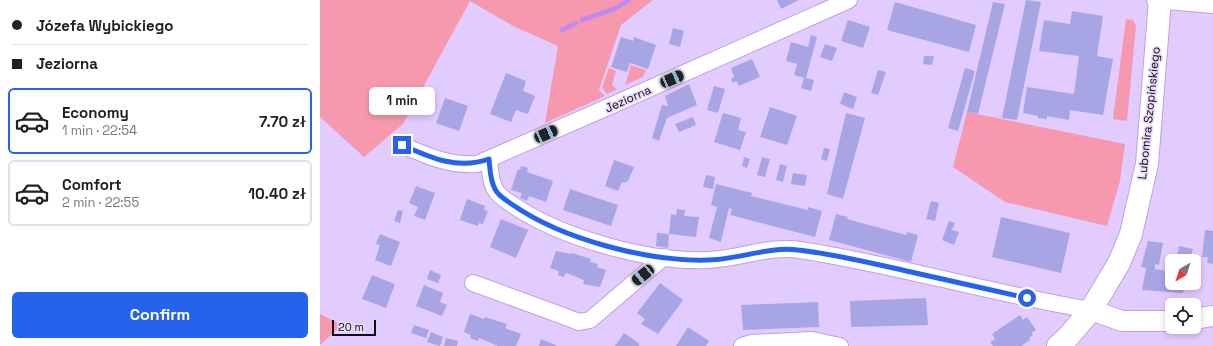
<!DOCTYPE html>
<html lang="en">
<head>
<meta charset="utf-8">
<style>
  :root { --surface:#fff; --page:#f2f2f2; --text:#202124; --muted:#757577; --line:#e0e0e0; --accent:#2563eb }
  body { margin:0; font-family:"Space Grotesk",sans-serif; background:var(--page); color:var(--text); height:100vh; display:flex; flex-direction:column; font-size:15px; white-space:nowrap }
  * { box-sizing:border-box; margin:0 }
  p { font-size:13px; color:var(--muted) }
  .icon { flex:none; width:22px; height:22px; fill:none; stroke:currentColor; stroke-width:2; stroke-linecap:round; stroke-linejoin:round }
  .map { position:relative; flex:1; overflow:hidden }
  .sheet { display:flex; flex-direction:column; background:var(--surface); width:320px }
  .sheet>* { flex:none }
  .top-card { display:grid; align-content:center; height:88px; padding:0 12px; background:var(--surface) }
  .needle { width:26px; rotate:219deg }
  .buttons { position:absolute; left:845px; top:254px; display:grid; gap:8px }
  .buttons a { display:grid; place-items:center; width:36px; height:36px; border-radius:6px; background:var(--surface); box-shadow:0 2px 6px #0003; font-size:20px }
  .scale { position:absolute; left:12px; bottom:10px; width:44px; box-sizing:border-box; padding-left:4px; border:2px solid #11061b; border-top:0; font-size:11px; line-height:14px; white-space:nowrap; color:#11061b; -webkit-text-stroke:3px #e9def8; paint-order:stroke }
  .end { position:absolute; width:18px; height:18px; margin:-9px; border:5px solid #2563eb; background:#fff; box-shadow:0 0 0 2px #fff }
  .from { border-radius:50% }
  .bubble { position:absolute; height:28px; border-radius:6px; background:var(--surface); box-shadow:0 2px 6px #0003; font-size:13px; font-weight:600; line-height:28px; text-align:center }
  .car { position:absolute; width:12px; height:24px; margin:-12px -6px; border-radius:5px; box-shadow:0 0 3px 1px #0007; background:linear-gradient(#222 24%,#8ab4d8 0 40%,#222 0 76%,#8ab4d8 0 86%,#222 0) }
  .top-card b { display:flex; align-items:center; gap:14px; height:38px; font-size:15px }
  .top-card b+b { border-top:1px solid var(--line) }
  .top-card i { width:10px; height:10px; background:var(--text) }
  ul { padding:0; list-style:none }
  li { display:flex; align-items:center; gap:12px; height:66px; margin:0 8px 6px; padding:0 4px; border:2px solid var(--line); border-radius:6px }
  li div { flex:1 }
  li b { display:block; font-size:15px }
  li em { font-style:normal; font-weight:600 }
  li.selected { border-color:var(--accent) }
  li>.icon { width:36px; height:36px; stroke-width:1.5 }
  .action { display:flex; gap:8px; margin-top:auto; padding:8px 12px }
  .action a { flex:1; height:46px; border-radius:6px; background:var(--accent); color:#fff; font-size:16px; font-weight:600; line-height:46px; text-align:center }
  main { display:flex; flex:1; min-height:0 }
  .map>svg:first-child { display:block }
  .green { fill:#f799ae }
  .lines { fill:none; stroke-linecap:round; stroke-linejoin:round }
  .stream { stroke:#be89f3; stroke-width:4.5 }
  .building { fill:#a8a5e5 }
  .minor-casing { stroke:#bea1df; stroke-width:18 }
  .tertiary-casing { stroke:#bea1df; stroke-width:22 }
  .secondary-casing { stroke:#bea1df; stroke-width:24 }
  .minor { stroke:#fff; stroke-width:16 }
  .tertiary { stroke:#fff; stroke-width:20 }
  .secondary { stroke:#fff; stroke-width:22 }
  .route { stroke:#2563eb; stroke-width:5 }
  .labels { text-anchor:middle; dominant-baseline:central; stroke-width:3.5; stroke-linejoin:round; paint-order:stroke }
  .street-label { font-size:12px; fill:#11061b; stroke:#e9def8 }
</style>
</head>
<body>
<main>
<section class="sheet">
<div class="top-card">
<b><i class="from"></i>Józefa Wybickiego</b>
<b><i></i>Jeziorna</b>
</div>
<ul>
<li class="selected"><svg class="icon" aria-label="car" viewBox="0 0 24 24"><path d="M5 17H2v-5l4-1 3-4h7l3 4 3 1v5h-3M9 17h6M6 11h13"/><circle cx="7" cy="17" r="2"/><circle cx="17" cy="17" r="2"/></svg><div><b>Economy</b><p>1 min · 22:54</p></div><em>7.70 zł</em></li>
<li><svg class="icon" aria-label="car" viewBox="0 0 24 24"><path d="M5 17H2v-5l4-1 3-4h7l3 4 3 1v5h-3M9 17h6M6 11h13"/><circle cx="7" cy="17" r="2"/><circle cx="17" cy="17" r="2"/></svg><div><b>Comfort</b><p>2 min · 22:55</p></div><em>10.40 zł</em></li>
</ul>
<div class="action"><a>Confirm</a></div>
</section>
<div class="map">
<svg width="893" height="346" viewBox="0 0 893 346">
  <rect width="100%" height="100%" fill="#e2cbfe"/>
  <!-- green -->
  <path class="green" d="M0 0H333L301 25 279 90 285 96 225 123 238 46 193 26 150 1 83 124 44 157 0 117Z
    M806 19 813 20 816 26 807 121 793 119Z
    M311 65 326 70 323 77 305 85Z
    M289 68 296 71 292 85 297 89 287 94 282 88Z
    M647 112 805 144 800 181 787 226 685 202 633 167Z
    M0 314 22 325 0 345Z"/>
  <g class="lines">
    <!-- stream -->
    <path class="stream" d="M262 20 294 9 309 0
      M242 30 256 23"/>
  </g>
  <!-- building -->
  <path class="building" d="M457 0H479L461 9Z
    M706 0 721 2 697 120 682 118Z
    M575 2 656 25 649 52 567 30Z
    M673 2 685 4 658 114 647 112Z
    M752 11 783 16 777 56 793 59 783 115 750 110 749 120 727 116V119L718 118V116L703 113 707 87 754 94 759 56 719 51 724 20 750 24Z
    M528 20 550 27 543 48 521 41Z
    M353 28 364 31 360 47 349 44Z
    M491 35 497 37 486 78 494 80 491 91 481 88 484 78 474 75 477 64 466 61 471 42 488 47Z
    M301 37 313 41 314 37 336 45 328 69 310 63 307 72 291 67Z
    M505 44 517 48 512 61 500 57Z
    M604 56H614L612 65 603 64Z
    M432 59 440 77 419 86 416 81 413 83 411 79 414 77 411 68Z
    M645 68 655 71 638 131 628 128Z
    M558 70 566 72 558 95 551 93Z
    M186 73 206 81 203 91 215 96 208 114 196 110 191 122 170 114Z
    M369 84 377 105 347 118 339 141 332 138 342 105 348 106 345 96Z
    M394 86 405 89 398 113 387 110Z
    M524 92 537 97 533 109 520 104Z
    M125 98 148 106 139 131 116 123Z
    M450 107 477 116 467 145 440 137Z
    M403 113 421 118 418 130 426 132 420 150 394 142Z
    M526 113 545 118 523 199 507 194Z
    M373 117 376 125 359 132 355 124Z
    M504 148 510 149 507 161 501 159Z
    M424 157 430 159 427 168 422 166Z
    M442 157 450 159 445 177 437 175Z
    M294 160 314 167 308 181 304 183 302 182 298 191 285 186Z
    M460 164 467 166 463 182 456 180Z
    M201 166 208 168 207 172 233 181 226 202 209 196 207 201 200 198 202 193 191 190 198 169 200 170Z
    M473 173 487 175 485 186 471 184Z
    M386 175 395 177 393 189 383 187Z
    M396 184 432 193 431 196 488 210V207L502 211 495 237 410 215 412 209 409 208 401 242 389 238 397 207 391 205Z
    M96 186 115 193 105 220 94 216 98 207 89 203Z
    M250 189 298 205 291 226 243 210Z
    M147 199 165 206 164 210 168 211 163 224 159 223 158 226 140 220Z
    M611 201 619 203 615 221 606 219Z
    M357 209 365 210 364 216 379 217 376 237 349 234 351 214 356 215Z
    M78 210 83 211 80 223 74 221Z
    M516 214 528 217 527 219 586 235 587 232 598 235 591 262 509 240Z
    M681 217 750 233 741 273 672 257Z
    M181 219 208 230 196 258 170 247Z
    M629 221 635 223 632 230 639 232 634 245 622 240Z
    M885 230 893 231V264L887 263 888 257H882Z
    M337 233 349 234 348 248 336 246Z
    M60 234 80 242 71 266 55 260 60 245 56 244Z
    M828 241 843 243 839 265 835 264V269L852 272V283H865L863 293 822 290 826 268 821 267Z
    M859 246 873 249 870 261H856Z
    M236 251 251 254 252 253 271 259 270 262 278 264 277 267 286 270 280 287 263 284 264 280 246 273 244 277 238 275 239 271 230 268Z
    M110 270 121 275 118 283 107 279Z
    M52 275 75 284 66 308 42 299Z
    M340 283 363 300 338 334 321 324 325 319 317 313Z
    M104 285 123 293 120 302 127 305 122 316 96 306Z
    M606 298 608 325 531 327 530 301Z
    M498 302 499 327 423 330 421 305Z
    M150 314 164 319 165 317 187 324 185 328 201 334 196 346H178L159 338 158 341 150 338 151 335 144 332Z
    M700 315 703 320 707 317 716 330 711 333 713 335 709 338 710 340 701 346H673L670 342 675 339 672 334Z
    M94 325 109 330 106 338 91 333Z
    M368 327 389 341 386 346H356Z
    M111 332 123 337 120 346 107 342Z
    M304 333 320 344 318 346H295Z
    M126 338 138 341 137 346H124Z
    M221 339 238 346H219Z"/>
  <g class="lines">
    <defs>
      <path id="minor" d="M835 0 893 5
        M82 145C107 156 130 166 157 164L279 111 529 0
        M169 159C170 169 170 182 176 191 180 197 187 201 193 205 241 238 331 263 389 260 419 259 449 245 480 250 578 265 673 294 771 310
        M153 283 246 317 259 322 270 320 344 257
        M422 346 431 343 492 340 520 346"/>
      <path id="tertiary" d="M771 310 802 321H852
        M874 319 893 316"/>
      <path id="secondary" d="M738 346 748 337 771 310 799 263 811 234 827 164 840 0"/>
    </defs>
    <!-- minor casing -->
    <use href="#minor" class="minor-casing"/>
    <!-- tertiary casing -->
    <use href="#tertiary" class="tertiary-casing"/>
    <!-- secondary casing -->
    <use href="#secondary" class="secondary-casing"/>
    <!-- minor -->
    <use href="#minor" class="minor"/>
    <!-- tertiary -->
    <use href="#tertiary" class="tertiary"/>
    <!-- secondary -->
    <use href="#secondary" class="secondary"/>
  </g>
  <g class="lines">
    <!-- route -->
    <path class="route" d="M82 145C111 158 138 170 169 159 170 169 170 180 175 189 178 196 186 200 193 205 242 239 328 262 388 260 418 260 448 246 478 250 516 254 554 264 591 272 630 281 668 289 707 298"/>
  </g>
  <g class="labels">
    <!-- street labels -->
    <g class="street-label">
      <text transform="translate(308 99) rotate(-24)">Jeziorna</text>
      <text transform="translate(829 113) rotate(-84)">Lubomira Szopińskiego</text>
    </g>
  </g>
</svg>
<div class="buttons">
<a><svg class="needle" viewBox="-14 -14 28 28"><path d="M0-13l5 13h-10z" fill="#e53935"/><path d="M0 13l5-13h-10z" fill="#757577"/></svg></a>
<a><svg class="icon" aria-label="locate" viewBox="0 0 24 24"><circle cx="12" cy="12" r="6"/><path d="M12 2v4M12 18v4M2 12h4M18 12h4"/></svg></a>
</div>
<div class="scale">20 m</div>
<i class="end from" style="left:707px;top:298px"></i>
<i class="end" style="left:82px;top:145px"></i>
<div class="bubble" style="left:49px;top:87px;width:66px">1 min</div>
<i class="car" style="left:352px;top:79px;rotate:66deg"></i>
<i class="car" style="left:226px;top:134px;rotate:66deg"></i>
<i class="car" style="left:323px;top:275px;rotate:231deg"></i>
</div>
</main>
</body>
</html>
